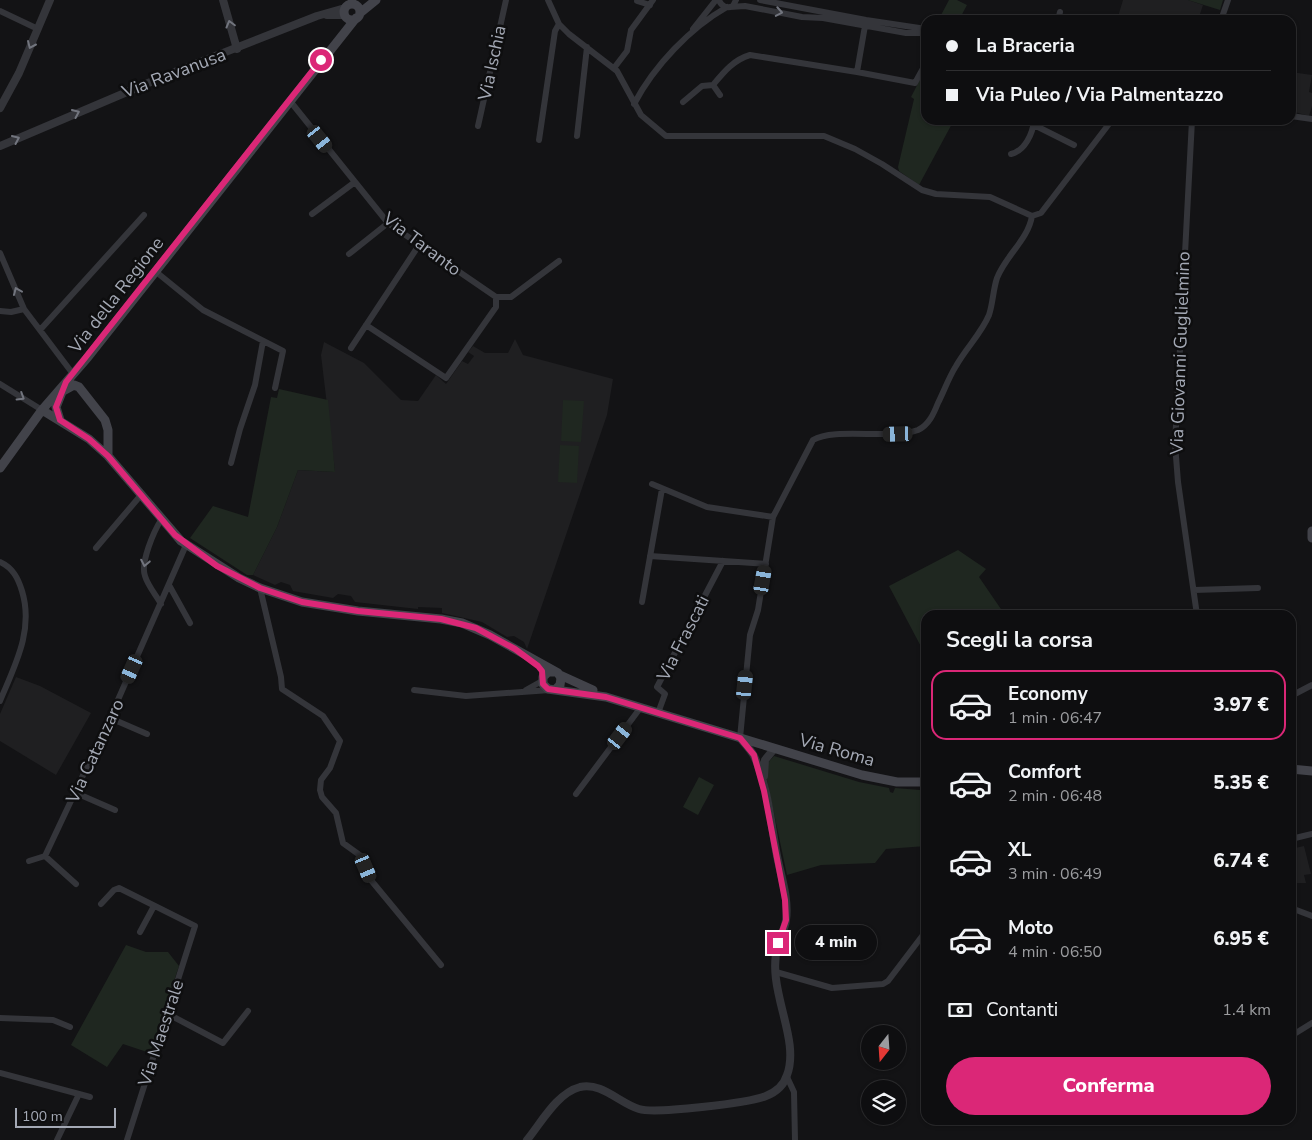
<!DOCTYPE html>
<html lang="it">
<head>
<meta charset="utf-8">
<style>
  :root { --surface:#0e0e10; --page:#171719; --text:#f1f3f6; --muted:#9b9c9f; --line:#2e2e30; --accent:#db2777 }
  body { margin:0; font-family:"Nunito Sans",sans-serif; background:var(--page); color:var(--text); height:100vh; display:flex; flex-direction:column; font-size:19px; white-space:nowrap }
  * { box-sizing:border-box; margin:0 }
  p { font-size:16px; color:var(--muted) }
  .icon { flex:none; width:28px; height:28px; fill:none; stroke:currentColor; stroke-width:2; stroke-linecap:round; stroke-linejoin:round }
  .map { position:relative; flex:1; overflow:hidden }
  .drawer { position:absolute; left:921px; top:610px; width:375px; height:515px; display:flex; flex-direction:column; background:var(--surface); border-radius:15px; box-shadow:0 1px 4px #0004,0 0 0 1px var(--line) }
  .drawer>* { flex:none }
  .hud { position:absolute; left:921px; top:15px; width:375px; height:110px; border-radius:15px; box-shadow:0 1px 4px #0004,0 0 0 1px var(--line); display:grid; align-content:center; height:110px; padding:0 25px; background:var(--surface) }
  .needle { width:32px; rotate:197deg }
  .buttons { position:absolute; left:861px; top:1025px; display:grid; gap:10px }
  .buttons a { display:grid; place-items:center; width:45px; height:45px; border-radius:50%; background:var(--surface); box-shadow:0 1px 4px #0004,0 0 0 1px var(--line); font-size:25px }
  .scale { position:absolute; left:15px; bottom:12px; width:101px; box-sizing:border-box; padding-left:5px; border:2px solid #a4a9b5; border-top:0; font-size:14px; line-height:18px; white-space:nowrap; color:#a4a9b5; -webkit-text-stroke:4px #0e0e0f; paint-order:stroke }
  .end { position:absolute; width:22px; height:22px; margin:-11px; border:6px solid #db2777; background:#fff; box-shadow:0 0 0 2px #fff }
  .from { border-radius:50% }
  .bubble { position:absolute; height:35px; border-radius:18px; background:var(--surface); box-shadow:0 1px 4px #0004,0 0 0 1px var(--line); font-size:16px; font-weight:800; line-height:35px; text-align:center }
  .car { position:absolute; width:15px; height:30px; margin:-15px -8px; border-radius:6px; box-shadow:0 0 4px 1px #0007; background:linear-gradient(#222 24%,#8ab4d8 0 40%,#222 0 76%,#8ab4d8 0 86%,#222 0) }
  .hud b { display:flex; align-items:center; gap:18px; height:48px; font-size:19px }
  .hud b+b { border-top:1px solid var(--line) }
  .hud i { width:12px; height:12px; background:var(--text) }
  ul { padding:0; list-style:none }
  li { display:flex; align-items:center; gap:15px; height:70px; margin:0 10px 8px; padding:0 15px; border:2px solid transparent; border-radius:15px }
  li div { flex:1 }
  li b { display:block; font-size:19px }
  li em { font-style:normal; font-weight:800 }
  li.active { border-color:var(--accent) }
  li>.icon { width:45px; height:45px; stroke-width:1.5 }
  h2 { padding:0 25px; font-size:22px; line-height:60px }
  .pay { display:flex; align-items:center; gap:12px; height:55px; padding:0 25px; font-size:19px }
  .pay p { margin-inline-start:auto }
  .action { display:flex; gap:10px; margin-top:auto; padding:10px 25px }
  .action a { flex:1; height:58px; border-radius:30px; background:var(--accent); color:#fff; font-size:20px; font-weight:800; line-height:58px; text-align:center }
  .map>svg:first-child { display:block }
  .built { fill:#1f1f21 }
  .green { fill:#1f2720 }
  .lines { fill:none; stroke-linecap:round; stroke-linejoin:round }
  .minor { stroke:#34353a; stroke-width:6 }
  .tertiary { stroke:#34353a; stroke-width:8 }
  .secondary { stroke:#42434a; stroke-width:9 }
  .oneway { stroke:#72757e }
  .route { stroke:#db2777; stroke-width:6 }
  .labels { text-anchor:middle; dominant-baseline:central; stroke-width:5; stroke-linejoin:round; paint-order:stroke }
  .street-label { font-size:18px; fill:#a4a9b5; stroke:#0e0e0f }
</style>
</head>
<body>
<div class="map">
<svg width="1312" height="1140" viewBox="0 0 1312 1140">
  <rect width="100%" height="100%" fill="#131315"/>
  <!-- built -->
  <path class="built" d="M1123 0H1188L1203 5 1198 20H1117Z
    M1291 72 1312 75 1309 92 1312 93V106L1309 116 1291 111Z
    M515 339 523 355 613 379 607 415 527 649 524 642 514 636 507 637 482 622 442 613V608L418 607V609L355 602 351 596 338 594 333 598 293 591 290 585 281 582 275 585 253 575 277 527 298 470 335 472 321 355 324 342 364 363 401 400 418 401 436 375 446 384 462 361 468 364 474 356 468 352 473 346 485 353H508Z
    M16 677 40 686 91 713 56 775 0 741V714Z
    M1304 846 1311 874 1304 875 1306 883H1291V849Z"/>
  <!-- green -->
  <path class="green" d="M949 0H957L967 5 959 20H945L940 17Z
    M1188 0H1223L1220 10Z
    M926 68V120H954L919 185 899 171 898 167 914 99 911 97Z
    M279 389 328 400 335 472 298 470 277 527 253 575H247L190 538 213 506 248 517 271 397 277 398Z
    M563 400 584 401 581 442 561 441Z
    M560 445 579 446 577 483 558 482Z
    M958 550 986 569 979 577 1005 615H926V656L889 586Z
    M774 756 859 782 889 788 890 792 893 793 895 788 920 790 921 805 926 808V846L886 849 875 863 821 865 787 875 767 780 766 765Z
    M699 777 714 785 698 815 683 807Z
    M126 945 146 952H168L179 966 150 1053 123 1044 107 1067 71 1045Z"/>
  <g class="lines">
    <!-- minor -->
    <path class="minor" d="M548 0 559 24 569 34 617 71 641 115 666 136H824L855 149 882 164 922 190 936 194 990 197 1032 216
      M719 0C721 6 727 9 733 6L736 0
      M760 0 866 20 926 29
      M637 1 650 5
      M730 7 745 6 802 17 823 18 906 33H926
      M0 11 38 29
      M1058 20 1060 12
      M1221 20 1228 0
      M693 29 716 0
      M614 68 627 51 631 30 653 0
      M857 72 915 83 926 63
      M713 85C723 73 733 60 750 55L857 72 866 20
      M713 85 720 95
      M290 101 388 223 496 297H511L559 261
      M683 102 702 86 713 85
      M634 104C654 66 690 28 727 7
      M1291 116 1312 119
      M1192 120 1175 444 1178 482 1197 615
      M1034 125 1074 145
      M478 126 506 0
      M577 136 587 47
      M539 140 555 31 559 24
      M1011 154C1025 151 1033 133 1034 120
      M312 214 355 182
      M1032 216 1041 213 1112 120
      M0 253 24 309 73 374
      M349 254 388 223
      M155 271 203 310 283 351 275 388
      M0 311 11 312 24 309
      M366 325 446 378 496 307V297
      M40 330 144 215
      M351 348 419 245
      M0 384 42 410
      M231 463 240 429 255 385 263 341
      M652 484 707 507 773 517
      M161 520C154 531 140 563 145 576 148 586 156 595 161 604
      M96 548 141 495
      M650 556 766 564
      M0 562C13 568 18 578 22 591 34 630 15 665 0 701
      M169 585 190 623
      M260 588 281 677 282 689 323 716 340 741 330 768 321 780 320 790 322 797 336 813 343 843 361 856 370 879 441 965
      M1194 590 1258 588
      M642 602 662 489
      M414 690 466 696 550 690
      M526 690 542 681
      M1291 696 1312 685
      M658 713 665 694 657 687 723 561
      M110 718 147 734
      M740 738 750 635 758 610 773 517 813 440C834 427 891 440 918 430 929 425 934 413 938 403 944 391 949 377 956 366 966 348 981 334 989 315 993 303 993 290 997 278 1006 255 1028 240 1032 216
      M76 793 115 810
      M576 794 641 707
      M1291 839 1312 834
      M45 856 76 884
      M29 861 45 856 110 718 186 545
      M101 904 114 890 119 888 195 926 127 1140
      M1291 908 1312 916
      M140 932 154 906
      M776 972 832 988 883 984 888 981 926 931
      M168 1014 223 1043 248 1011
      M0 1018 53 1020 70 1027
      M1291 1036 1312 1023
      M0 1073 79 1094 57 1140
      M787 1077 794 1092 795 1140
      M79 1094 90 1097"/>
    <!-- tertiary -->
    <path class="tertiary" d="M223 0 237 49
      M327 15H344
      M0 108 19 73 50 0
      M0 146 167 75 317 16 345 8
      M764 776 765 760 774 749
      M527 1140C541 1123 557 1093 580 1087 602 1082 619 1103 639 1109 655 1114 749 1103 766 1096 776 1092 784 1085 787 1075 801 1038 765 988 778 945 780 936 785 929 786 920 789 899 781 876 777 856 771 824 768 786 754 756 751 750 745 744 740 738"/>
    <!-- secondary -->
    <path class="secondary" d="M344 12a8 8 0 1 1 16 0a8 8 0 1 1-16 0Z
      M360 13 376 0
      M63 391 74 385 79 387 105 420 108 430V456
      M42 410 89 439 108 456 181 541 239 578 260 588 302 602 358 611 441 619 462 623 490 635 558 673 561 678 560 685 555 690 548 689 543 684V677L548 672H555
      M60 420 56 407 62 392
      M0 468 42 410 88 357 356 18
      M1312 531V538
      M560 675 593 690
      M555 690 606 697 862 775 897 782H926
      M1291 769 1312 771"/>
  </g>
  <!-- one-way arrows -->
  <defs><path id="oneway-chevron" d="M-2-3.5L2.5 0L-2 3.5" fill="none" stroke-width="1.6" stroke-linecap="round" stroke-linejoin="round" transform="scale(1.25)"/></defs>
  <g class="oneway">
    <use href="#oneway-chevron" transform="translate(779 12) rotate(10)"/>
    <use href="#oneway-chevron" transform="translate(230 24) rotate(-105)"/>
    <use href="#oneway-chevron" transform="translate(31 45) rotate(114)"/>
    <use href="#oneway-chevron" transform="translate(76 113) rotate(-24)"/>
    <use href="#oneway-chevron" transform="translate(16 139) rotate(-24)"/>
    <use href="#oneway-chevron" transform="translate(17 291) rotate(-113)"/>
    <use href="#oneway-chevron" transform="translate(21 397) rotate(32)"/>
    <use href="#oneway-chevron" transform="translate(145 563) rotate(101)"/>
  </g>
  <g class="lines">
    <!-- route -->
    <path class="route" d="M321 60 66 382 56 407 60 420 89 439 108 456 175 535 217 566 260 588 302 602 358 611 441 619 476 628 515 649 538 666 542 671 543 684 548 689 606 697 740 738 754 755 764 791 785 900 786 920 778 943"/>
  </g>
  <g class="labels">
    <!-- street labels -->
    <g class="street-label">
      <text transform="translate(492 63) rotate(-78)">Via Ischia</text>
      <text transform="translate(174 73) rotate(-21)">Via Ravanusa</text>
      <text transform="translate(422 244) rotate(37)">Via Taranto</text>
      <text transform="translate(116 295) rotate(-52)">Via della Regione</text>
      <text transform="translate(1180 353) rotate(-88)">Via Giovanni Guglielmino</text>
      <text transform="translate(683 638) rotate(-63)">Via Frascati</text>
      <text transform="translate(837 750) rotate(16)">Via Roma</text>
      <text transform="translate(95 751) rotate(-65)">Via Catanzaro</text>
      <text transform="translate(161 1033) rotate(-72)">Via Maestrale</text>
    </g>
  </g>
</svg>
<div class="buttons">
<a><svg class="needle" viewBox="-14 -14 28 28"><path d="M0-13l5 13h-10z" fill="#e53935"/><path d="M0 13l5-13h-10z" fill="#9b9c9f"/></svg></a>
<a><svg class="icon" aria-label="layers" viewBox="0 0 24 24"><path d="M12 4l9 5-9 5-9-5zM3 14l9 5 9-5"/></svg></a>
</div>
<div class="scale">100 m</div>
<i class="end from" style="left:321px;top:60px"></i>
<i class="end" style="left:778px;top:943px"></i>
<div class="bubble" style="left:795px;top:925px;width:82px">4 min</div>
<i class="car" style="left:320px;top:139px;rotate:141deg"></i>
<i class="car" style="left:898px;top:434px;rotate:268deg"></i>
<i class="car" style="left:763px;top:580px;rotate:10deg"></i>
<i class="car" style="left:132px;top:669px;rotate:204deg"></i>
<i class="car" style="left:745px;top:685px;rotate:6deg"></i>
<i class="car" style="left:620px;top:736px;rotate:37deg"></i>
<i class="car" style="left:366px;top:868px;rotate:157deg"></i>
<div class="hud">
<b><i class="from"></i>La Braceria</b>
<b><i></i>Via Puleo / Via Palmentazzo</b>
</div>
<section class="drawer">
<h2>Scegli la corsa</h2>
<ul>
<li class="active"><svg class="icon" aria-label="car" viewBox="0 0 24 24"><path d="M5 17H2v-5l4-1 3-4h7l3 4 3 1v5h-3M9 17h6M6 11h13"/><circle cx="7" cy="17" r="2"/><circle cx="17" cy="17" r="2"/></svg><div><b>Economy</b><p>1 min · 06:47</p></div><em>3.97 €</em></li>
<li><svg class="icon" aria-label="car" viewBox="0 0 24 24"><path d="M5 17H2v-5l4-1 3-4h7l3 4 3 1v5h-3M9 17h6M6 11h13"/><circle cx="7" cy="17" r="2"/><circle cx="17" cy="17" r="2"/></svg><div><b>Comfort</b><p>2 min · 06:48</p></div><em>5.35 €</em></li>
<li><svg class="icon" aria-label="car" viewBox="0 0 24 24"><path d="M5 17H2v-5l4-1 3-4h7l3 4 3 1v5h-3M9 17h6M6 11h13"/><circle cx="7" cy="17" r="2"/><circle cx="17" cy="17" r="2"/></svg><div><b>XL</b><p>3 min · 06:49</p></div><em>6.74 €</em></li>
<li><svg class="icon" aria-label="car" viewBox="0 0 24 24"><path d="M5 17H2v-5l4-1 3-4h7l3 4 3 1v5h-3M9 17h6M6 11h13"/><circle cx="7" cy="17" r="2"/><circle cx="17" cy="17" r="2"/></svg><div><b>Moto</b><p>4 min · 06:50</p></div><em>6.95 €</em></li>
</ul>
<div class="pay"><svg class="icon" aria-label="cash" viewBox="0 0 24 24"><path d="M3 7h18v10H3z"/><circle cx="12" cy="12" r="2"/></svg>Contanti<p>1.4 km</p></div>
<div class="action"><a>Conferma</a></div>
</section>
</div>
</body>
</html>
